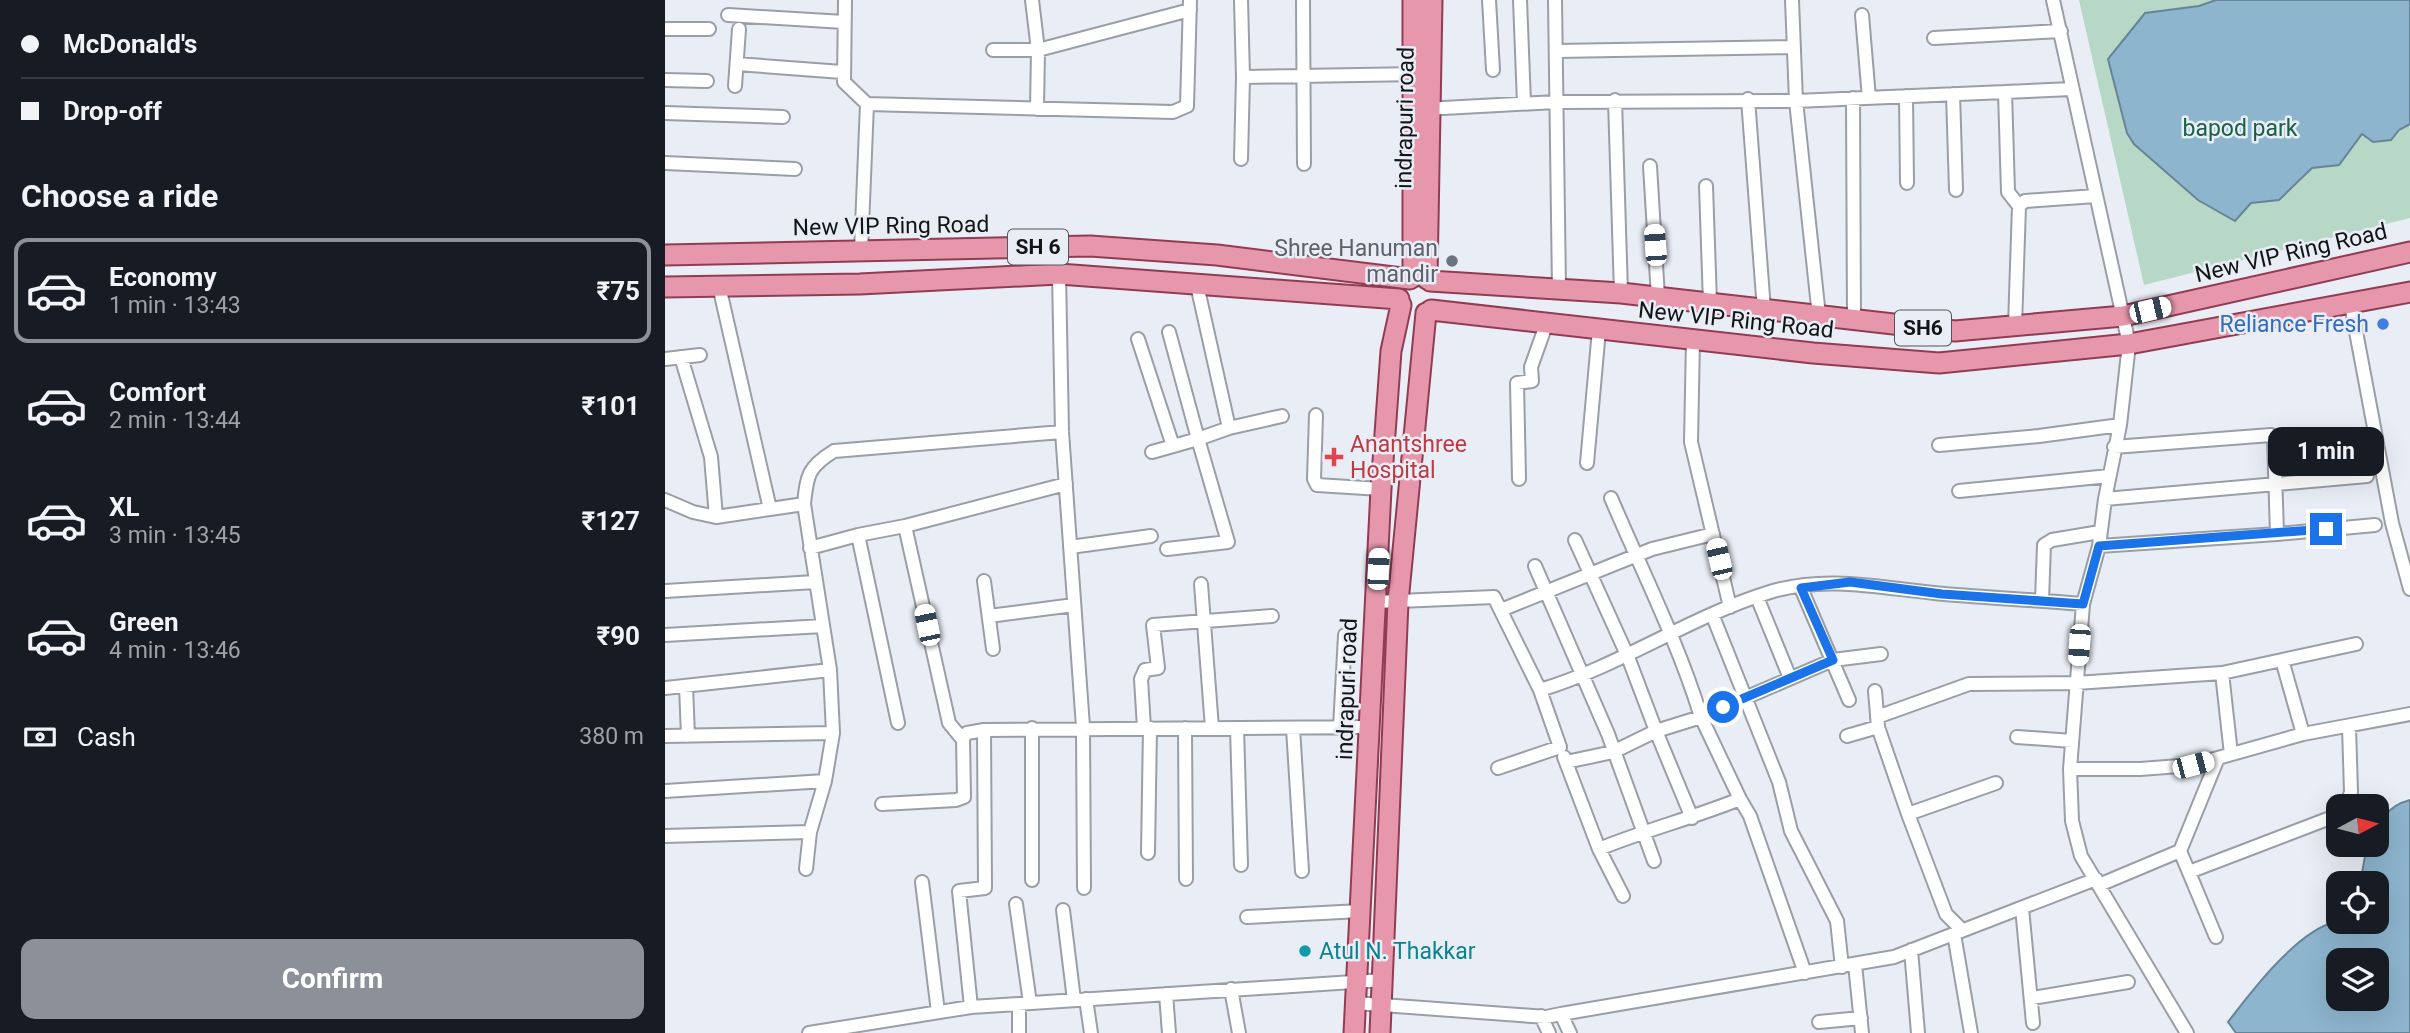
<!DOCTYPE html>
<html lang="en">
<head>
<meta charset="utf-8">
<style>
  :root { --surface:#171b24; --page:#242831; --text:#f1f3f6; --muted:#9ea1a6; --line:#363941; --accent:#8c9099 }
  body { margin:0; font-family:Roboto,sans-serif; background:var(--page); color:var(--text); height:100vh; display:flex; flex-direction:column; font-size:26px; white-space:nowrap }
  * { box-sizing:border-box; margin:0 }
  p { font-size:23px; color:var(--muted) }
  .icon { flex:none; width:38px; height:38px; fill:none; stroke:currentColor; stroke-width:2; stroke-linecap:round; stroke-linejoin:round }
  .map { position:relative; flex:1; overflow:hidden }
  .details { display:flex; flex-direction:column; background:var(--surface); width:665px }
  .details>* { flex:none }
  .guide { display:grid; align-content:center; height:154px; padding:0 21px; background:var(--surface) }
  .needle { width:46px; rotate:83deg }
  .fabs { position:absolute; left:1661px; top:794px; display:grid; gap:14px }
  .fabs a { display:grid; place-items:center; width:63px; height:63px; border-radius:14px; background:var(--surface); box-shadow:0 7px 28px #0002; font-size:35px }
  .end { position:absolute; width:32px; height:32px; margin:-16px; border:9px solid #1a73e8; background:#fff; box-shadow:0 0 0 4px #fff }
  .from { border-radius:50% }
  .bubble { position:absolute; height:49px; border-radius:14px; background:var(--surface); box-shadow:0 7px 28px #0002; font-size:23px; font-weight:700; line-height:49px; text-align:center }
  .car { position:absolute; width:21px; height:42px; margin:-21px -10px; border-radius:9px; box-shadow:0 0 5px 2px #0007; background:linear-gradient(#fff 24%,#345 0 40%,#fff 0 76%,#345 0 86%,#fff 0) }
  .guide b { display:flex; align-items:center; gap:24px; height:66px; font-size:26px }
  .guide b+b { border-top:2px solid var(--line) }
  .guide i { width:18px; height:18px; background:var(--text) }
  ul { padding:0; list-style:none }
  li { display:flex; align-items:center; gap:21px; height:105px; margin:0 14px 10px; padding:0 7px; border:4px solid transparent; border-radius:14px }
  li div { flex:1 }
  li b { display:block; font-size:26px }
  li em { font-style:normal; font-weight:700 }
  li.current { border-color:var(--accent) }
  li>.icon { width:63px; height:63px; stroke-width:1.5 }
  h2 { padding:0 21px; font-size:32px; line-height:84px }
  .pay { display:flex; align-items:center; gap:18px; height:77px; padding:0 21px; font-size:26px }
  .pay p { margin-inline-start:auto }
  .cta { display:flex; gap:14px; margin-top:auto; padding:14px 21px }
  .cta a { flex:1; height:80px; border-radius:14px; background:var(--accent); color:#fff; font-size:28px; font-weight:700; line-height:80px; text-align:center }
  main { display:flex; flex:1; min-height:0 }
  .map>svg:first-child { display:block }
  .green { fill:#b7d8c6 }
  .water { fill:#8db5ce; stroke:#688597; stroke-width:2; fill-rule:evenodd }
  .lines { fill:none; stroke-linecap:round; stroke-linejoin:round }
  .minor-casing { stroke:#9a9ea5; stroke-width:16 }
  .primary-casing { stroke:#913c53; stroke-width:23 }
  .minor { stroke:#fff; stroke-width:12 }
  .primary { stroke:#e697ac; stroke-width:19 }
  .route { stroke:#1a73e8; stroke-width:9 }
  .worship-dot { fill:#6b7280; stroke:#e9eef6; stroke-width:2.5 }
  .shop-dot { fill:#3f7fe0; stroke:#e9eef6; stroke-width:2.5 }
  .health-dot { fill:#e0444e; stroke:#e9eef6; stroke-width:2.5 }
  .culture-dot { fill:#0f9aa8; stroke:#e9eef6; stroke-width:2.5 }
  .labels { text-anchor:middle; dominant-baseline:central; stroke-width:5; stroke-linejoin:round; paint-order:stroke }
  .shield { fill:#e9eef6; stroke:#525559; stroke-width:2 }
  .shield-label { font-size:21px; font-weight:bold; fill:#121416 }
  .street-label { font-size:23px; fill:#121416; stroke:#e9eef6 }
  .park-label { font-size:23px; fill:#186144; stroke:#e9eef6 }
  .worship-label { font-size:23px; fill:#5b616d; stroke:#e9eef6; text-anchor:end }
  .shop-label { font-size:23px; fill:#366cbe; stroke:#e9eef6; text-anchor:end }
  .health-label { font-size:23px; fill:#be3a42; stroke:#e9eef6; text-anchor:start }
  .culture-label { font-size:23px; fill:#0d838f; stroke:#e9eef6; text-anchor:start }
</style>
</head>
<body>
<main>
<section class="details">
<div class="guide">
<b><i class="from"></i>McDonald's</b>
<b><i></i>Drop-off</b>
</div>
<h2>Choose a ride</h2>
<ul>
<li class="current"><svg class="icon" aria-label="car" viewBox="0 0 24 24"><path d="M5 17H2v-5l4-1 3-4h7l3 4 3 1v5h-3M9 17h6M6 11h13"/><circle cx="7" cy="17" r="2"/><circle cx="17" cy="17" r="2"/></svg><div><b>Economy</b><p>1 min · 13:43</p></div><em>₹75</em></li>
<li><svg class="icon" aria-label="car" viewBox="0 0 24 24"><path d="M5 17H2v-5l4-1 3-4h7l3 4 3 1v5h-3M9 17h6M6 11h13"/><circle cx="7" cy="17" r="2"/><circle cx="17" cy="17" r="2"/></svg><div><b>Comfort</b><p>2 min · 13:44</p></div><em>₹101</em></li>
<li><svg class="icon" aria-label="car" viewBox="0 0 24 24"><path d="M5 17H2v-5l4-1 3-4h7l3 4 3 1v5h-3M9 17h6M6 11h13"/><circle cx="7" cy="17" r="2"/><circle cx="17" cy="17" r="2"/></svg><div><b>XL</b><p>3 min · 13:45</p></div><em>₹127</em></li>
<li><svg class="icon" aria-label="car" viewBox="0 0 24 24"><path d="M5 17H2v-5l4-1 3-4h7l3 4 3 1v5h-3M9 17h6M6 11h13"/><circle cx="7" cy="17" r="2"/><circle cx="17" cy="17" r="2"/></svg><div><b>Green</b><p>4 min · 13:46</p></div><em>₹90</em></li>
</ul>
<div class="pay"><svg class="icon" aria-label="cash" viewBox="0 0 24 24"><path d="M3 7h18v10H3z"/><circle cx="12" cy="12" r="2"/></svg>Cash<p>380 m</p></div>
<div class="cta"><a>Confirm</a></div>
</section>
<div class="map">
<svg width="1745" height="1033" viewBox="0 0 1745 1033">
  <rect width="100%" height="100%" fill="#e9eef6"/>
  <!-- green -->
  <path class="green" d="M1414 0H1745V218L1479 285Z"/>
  <!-- water -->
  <path class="water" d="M1551 0H1745V124L1734 130 1726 140 1708 142 1697 134 1674 165 1647 168 1614 200 1586 203 1570 221 1533 200 1469 144 1462 133 1443 59 1480 13 1534 6Z
    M1745 800V1033H1571L1563 1022C1586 992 1632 931 1670 922 1677 920 1700 922 1712 922V884H1695L1702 845H1712C1712 822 1722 806 1745 800ZM1673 961H1712V999H1673Z"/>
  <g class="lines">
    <defs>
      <path id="minor" d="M180 0 179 82 202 104
        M367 0 373 50 372 109
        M576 0 578 77 753 74
        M638 0 639 164
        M824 0 828 70
        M855 0 859 103
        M890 0 894 289
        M1127 0 1131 101 1154 316
        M1388 0 1464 344 1455 425 1440 499 1434 546 1418 604 1405 769 1407 821 1416 856 1522 1033
        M63 15 179 22
        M1197 15 1204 98
        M0 29H44
        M1269 38 1396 31
        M328 50H373L525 10
        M891 51 1128 47
        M72 64 177 72
        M0 80 42 81
        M70 86 74 29
        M1340 92 1343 192 1354 206
        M1288 94 1291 190
        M1241 96 1242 183
        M1188 98 1189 320
        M1083 99 1099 310
        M950 100 956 293
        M760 109 891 102 1131 101 1407 89
        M0 113 118 117
        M576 159 578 77
        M0 163 130 169
        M985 166 993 297
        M1041 186 1045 303
        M196 251 202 104 508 112 522 106 525 0
        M394 274 397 432 418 727 419 888
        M54 286 105 509
        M1686 305 1727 523 1745 589
        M1350 326 1354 206 1360 201 1431 196
        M473 339 508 446
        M1028 340 1026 442 1065 607
        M16 357 46 457 51 517
        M0 359 35 355
        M651 415 649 479 652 485 716 489
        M564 428 617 416
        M1274 445 1374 436 1455 425
        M487 452 533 439 504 332
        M922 463 934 330
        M854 479 852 383 867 381 866 367 881 325
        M1294 491 1444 476
        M946 498C977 571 1013 642 1036 717L1168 660 1216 654
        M1440 499 1702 476
        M0 500 28 512 51 517 139 504
        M1612 534 1710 525
        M1434 546 1612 534 1609 440 1606 435 1449 447
        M405 547 486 536
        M145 548 193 535
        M502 549 563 542 533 439 564 428 532 285
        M870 566 943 734 989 861
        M319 581 328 649
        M536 584 547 728
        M1136 588 1184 700
        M0 591 150 582
        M1092 597 1125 678
        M1377 600 1379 545 1387 540 1435 532
        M710 602 829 597 875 690
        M836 610 987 549 1048 534
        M1047 614 1114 782 1126 831 1172 921 1177 967
        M324 616 409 605
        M0 635 158 626
        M1617 660 1691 644
        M21 686 23 736
        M0 688 165 670
        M1210 691 1213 727 1243 814 1281 914 1297 930
        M1212 717 1304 684 1411 683 1557 673
        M233 723 193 535 240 526
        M367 728V880
        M479 728 476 679 480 670 493 668 488 625 607 616
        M520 728 521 879
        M572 728 576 865
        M628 728 637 871
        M675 728 680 635
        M0 736 168 733
        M1182 736 1213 727
        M1352 737 1407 741
        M298 740 284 723 240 526 401 484
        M1566 754 1557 673 1617 660 1638 734
        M899 757 934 849 958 896
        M901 762 948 752 991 731 963 657 910 540
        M833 768 895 747 875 690C957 665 1024 617 1105 592 1163 574 1221 589 1279 594 1326 598 1372 600 1418 604
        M1405 769H1475L1528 765 1638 734 1745 714
        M0 791 160 781
        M1075 799 1085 816 1140 973
        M217 804 291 800 299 797 298 738 302 733 319 730 705 727
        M1681 807 1686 792 1684 727
        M1243 814 1331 783
        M0 836 145 832
        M934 849C980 830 1028 818 1075 799L1036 717 991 731 1027 818
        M1515 851 1551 937
        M483 853 485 728
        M141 869 145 832 160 781 168 733 165 670 139 504C142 475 143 467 169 451L397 432
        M1524 872 1673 815
        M257 882 273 1012
        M1434 885 1515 851 1553 758
        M351 904 365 1003
        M1357 908 1368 1023
        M398 910 409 1000
        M582 917 695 911
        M1289 934 1306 1033
        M1246 950 1253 1033
        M1190 964 1197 1033
        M566 989 574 1033
        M501 994 504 1033
        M1367 998 1463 982
        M421 999 426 1033
        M690 1003 881 1017 896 1014 1229 957 1431 879
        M306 1007 294 891 320 888 319 730
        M896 1014 905 1033
        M876 1016 884 1033
        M1154 1022 1196 1018
        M144 1033 306 1007 718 980
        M354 1033V1004"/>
      <path id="primary" d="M0 255 425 246 552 255 745 279
        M748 277V0
        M762 279 767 0
        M765 281 956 293 1290 331 1458 316 1745 252
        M0 287 195 284 394 274 734 299
        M766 310 1148 353 1274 363 1464 344 1745 292
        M689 1033 716 489 726 351 736 305
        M715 1033 733 602 761 313"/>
    </defs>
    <!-- minor casing -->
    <use href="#minor" class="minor-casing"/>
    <!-- primary casing -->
    <use href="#primary" class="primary-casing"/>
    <!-- minor -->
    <use href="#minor" class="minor"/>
    <!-- primary -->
    <use href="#primary" class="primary"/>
  </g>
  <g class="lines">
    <!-- route -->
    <path class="route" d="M1058 707 1168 660 1136 588 1185 582 1277 594 1418 604 1434 546 1661 529"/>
  </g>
  <!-- markers -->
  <circle class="worship-dot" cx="787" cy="261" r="7"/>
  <circle class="shop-dot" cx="1718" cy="324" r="7"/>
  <path class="health-dot" d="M665.5 446.5h7v7h7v7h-7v7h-7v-7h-7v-7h7z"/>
  <circle class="culture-dot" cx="640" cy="951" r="7"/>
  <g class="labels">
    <!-- shield labels -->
    <g class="shield">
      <rect x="343" y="229.5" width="60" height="35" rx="5"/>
      <rect x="1230" y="310.5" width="56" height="35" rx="5"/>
    </g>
    <g class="shield-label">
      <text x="373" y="247">SH 6</text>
      <text x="1258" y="328">SH6</text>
    </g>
    <!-- street labels -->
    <g class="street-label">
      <text transform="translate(740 118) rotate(-89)">indrapuri road</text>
      <text transform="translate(226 226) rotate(-1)">New VIP Ring Road</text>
      <text transform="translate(1626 253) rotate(-13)">New VIP Ring Road</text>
      <text transform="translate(1071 320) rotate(6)">New VIP Ring Road</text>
      <text transform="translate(682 689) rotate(-88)">indrapuri road</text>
    </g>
    <!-- park labels -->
    <g class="park-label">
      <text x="1575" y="128">bapod park</text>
    </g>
    <!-- worship labels -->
    <g class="worship-label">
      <text x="773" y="248">Shree Hanuman<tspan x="773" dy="26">mandir</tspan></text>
    </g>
    <!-- shop labels -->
    <g class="shop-label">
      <text x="1704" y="324">Reliance Fresh</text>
    </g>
    <!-- health labels -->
    <g class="health-label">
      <text x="685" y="444">Anantshree<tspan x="685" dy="26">Hospital</tspan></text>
    </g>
    <!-- culture labels -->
    <g class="culture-label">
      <text x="654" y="951">Atul N. Thakkar</text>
    </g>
  </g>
</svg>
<div class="fabs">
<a><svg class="needle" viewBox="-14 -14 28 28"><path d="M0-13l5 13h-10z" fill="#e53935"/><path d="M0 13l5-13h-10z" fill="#9ea1a6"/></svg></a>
<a><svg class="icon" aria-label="locate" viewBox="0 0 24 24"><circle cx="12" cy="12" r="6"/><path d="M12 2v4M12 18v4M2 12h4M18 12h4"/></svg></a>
<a><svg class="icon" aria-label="layers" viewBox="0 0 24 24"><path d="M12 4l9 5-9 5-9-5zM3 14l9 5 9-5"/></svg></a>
</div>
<i class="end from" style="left:1058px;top:707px"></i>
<i class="end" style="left:1661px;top:529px"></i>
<div class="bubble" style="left:1603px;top:427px;width:116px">1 min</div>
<i class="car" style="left:990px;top:245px;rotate:356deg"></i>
<i class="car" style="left:1485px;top:310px;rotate:77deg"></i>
<i class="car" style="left:1054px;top:559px;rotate:347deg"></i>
<i class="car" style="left:713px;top:569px;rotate:3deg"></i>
<i class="car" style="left:262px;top:625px;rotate:348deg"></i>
<i class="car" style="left:1414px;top:645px;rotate:184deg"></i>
<i class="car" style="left:1528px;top:765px;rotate:75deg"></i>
</div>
</main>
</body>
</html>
